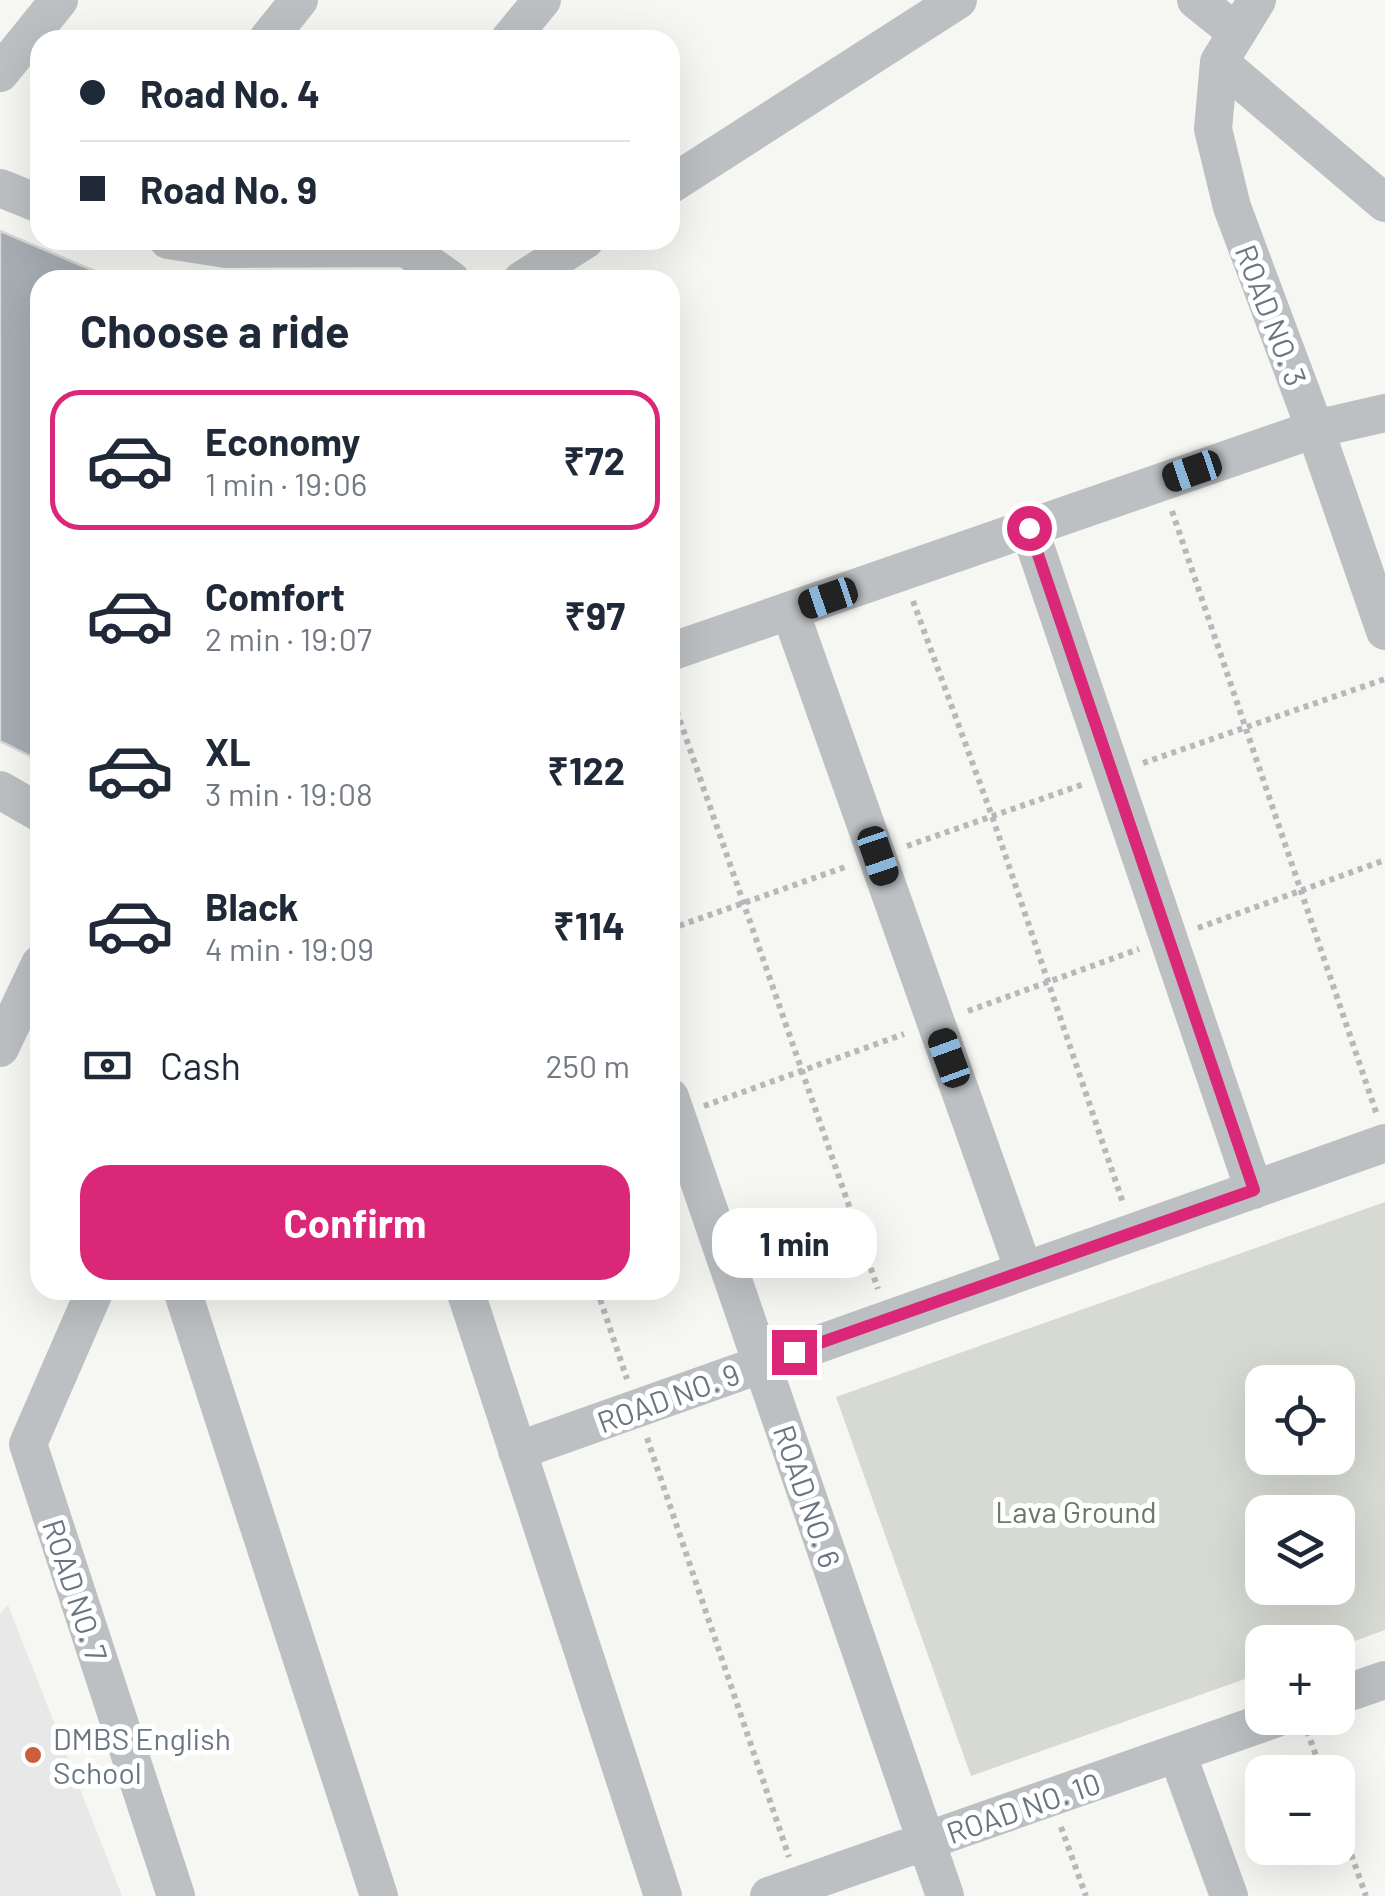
<!DOCTYPE html>
<html lang="en">
<head>
<meta charset="utf-8">
<style>
  :root { --surface:#fff; --page:#f2f2f3; --text:#1f2937; --muted:#747a83; --line:#e0e1e3; --accent:#db2777 }
  body { margin:0; font-family:Barlow,sans-serif; background:var(--page); color:var(--text); height:100vh; display:flex; flex-direction:column; font-size:38px; white-space:nowrap }
  * { box-sizing:border-box; margin:0 }
  p { font-size:32px; color:var(--muted) }
  .icon { flex:none; width:55px; height:55px; fill:none; stroke:currentColor; stroke-width:2; stroke-linecap:round; stroke-linejoin:round }
  .map { position:relative; flex:1; overflow:hidden }
  .sheet { position:absolute; left:30px; top:270px; width:650px; height:1030px; display:flex; flex-direction:column; background:var(--surface); border-radius:30px; box-shadow:0 10px 40px #0002 }
  .sheet>* { flex:none }
  .guide { position:absolute; left:30px; top:30px; width:650px; height:220px; border-radius:30px; box-shadow:0 10px 40px #0002; display:grid; align-content:center; height:220px; padding:0 50px; background:var(--surface) }
  .fabs { position:absolute; left:1245px; top:1365px; display:grid; gap:20px }
  .fabs a { display:grid; place-items:center; width:110px; height:110px; border-radius:20px; background:var(--surface); box-shadow:0 10px 40px #0002; font-size:50px }
  .end { position:absolute; width:45px; height:45px; margin:-22px; border:12px solid #db2777; background:#fff; box-shadow:0 0 0 5px #fff }
  .from { border-radius:50% }
  .bubble { position:absolute; height:70px; border-radius:30px; background:var(--surface); box-shadow:0 10px 40px #0002; font-size:32px; font-weight:700; line-height:70px; text-align:center }
  .car { position:absolute; width:30px; height:60px; margin:-30px -15px; border-radius:12px; box-shadow:0 0 8px 2px #0007; background:linear-gradient(#222 24%,#8ab4d8 0 40%,#222 0 76%,#8ab4d8 0 86%,#222 0) }
  .guide b { display:flex; align-items:center; gap:35px; height:95px; font-size:38px }
  .guide b+b { border-top:2px solid var(--line) }
  .guide i { width:25px; height:25px; background:var(--text) }
  ul { padding:0; list-style:none }
  li { display:flex; align-items:center; gap:30px; height:140px; margin:0 20px 15px; padding:0 30px; border:5px solid transparent; border-radius:30px }
  li div { flex:1 }
  li b { display:block; font-size:38px }
  li em { font-style:normal; font-weight:700 }
  li.selected { border-color:var(--accent) }
  li>.icon { width:90px; height:90px; stroke-width:1.5 }
  h2 { padding:0 50px; font-size:45px; line-height:120px }
  .pay { display:flex; align-items:center; gap:25px; height:110px; padding:0 50px; font-size:38px }
  .pay p { margin-inline-start:auto }
  .button { display:flex; gap:20px; margin-top:auto; padding:20px 50px }
  .button a { flex:1; height:115px; border-radius:30px; background:var(--accent); color:#fff; font-size:40px; font-weight:700; line-height:115px; text-align:center }
  .map>svg:first-child { display:block }
  .built { fill:#e7e8e7 }
  .green { fill:#d6dad3; fill-rule:evenodd }
  .building { fill:#a6adb2; stroke:#d7d7d6; stroke-width:2.5 }
  .lines { fill:none; stroke-linecap:round; stroke-linejoin:round }
  .path { stroke:#b6b9bc; stroke-width:6; stroke-dasharray:5 5; stroke-linecap:butt }
  .street { stroke:#bcc0c3; stroke-width:38 }
  .route { stroke:#db2777; stroke-width:12 }
  .poi-dot { fill:#ce5d3b; stroke:#fff; stroke-width:4 }
  .labels { text-anchor:middle; dominant-baseline:central; stroke-width:10; stroke-linejoin:round; paint-order:stroke }
  .street-label { font-size:30px; fill:#697681; stroke:#fff }
  .park-label { font-size:30px; fill:#6a7967; stroke:#fff }
  .poi-label { font-size:30px; fill:#697681; stroke:#fff; text-anchor:start }
</style>
</head>
<body>
<div class="map">
<svg width="1385" height="1896" viewBox="0 0 1385 1896">
  <rect width="100%" height="100%" fill="#f6f6f3"/>
  <!-- built -->
  <path class="built" d="M8 1605 122 1896H0V1614Z"/>
  <!-- green -->
  <path class="green" d="M1385 1202V1630L1338 1647V1642H1262V1673L971 1776 836 1397ZM1262 1382H1338V1458H1262ZM1262 1512H1338V1588H1262Z"/>
  <!-- building -->
  <path class="building" d="M0 231 116 280H40V761L0 741Z"/>
  <g class="lines">
    <!-- path -->
    <path class="path" d="M1172 511 1377 1115
      M913 601 992 816 1123 1203
      M670 692 878 1289
      M1143 763 1385 679
      M907 846 1084 784
      M1198 928 1385 860
      M670 929 848 866
      M968 1011 1139 949
      M704 1106 904 1034
      M597 1290 627 1379
      M647 1438 789 1857
      M1307 1731 1322 1772
      M1338 1817 1366 1896
      M1061 1827 1086 1896"/>
    <!-- street -->
    <path class="street" d="M1196 0 1237 33
      M1257 0 1219 62 1213 129 1232 207 1315 429 1385 631
      M267 40 299 0
      M509 40 542 0
      M1219 62 1385 203
      M0 73 59 0
      M670 185 958 0
      M0 188 40 204
      M168 240 226 249 406 248 451 280
      M522 280 585 240
      M1029 528 1254 1190
      M790 611 1024 1271
      M670 652 1315 429 1385 413
      M0 790 40 813
      M0 1048 40 964
      M670 1097 945 1896
      M95 1290 28 1444 176 1896
      M182 1290 379 1896
      M465 1290 663 1896
      M517 1451 1385 1143
      M1338 1696 1385 1680
      M1177 1753 1229 1896
      M769 1896 1277 1718"/>
  </g>
  <g class="lines">
    <!-- route -->
    <path class="route" d="M794 1352 1254 1190 1029 528"/>
  </g>
  <!-- markers -->
  <circle class="poi-dot" cx="33" cy="1755" r="10"/>
  <g class="labels">
    <!-- street labels -->
    <g class="street-label">
      <text transform="translate(1272 315) rotate(69)">ROAD NO. 3</text>
      <text transform="translate(668 1397) rotate(-20)">ROAD NO. 9</text>
      <text transform="translate(808 1496) rotate(71)">ROAD NO. 6</text>
      <text transform="translate(76 1590) rotate(72)">ROAD NO. 7</text>
      <text transform="translate(1023 1807) rotate(-19)">ROAD NO. 10</text>
    </g>
    <!-- park labels -->
    <g class="park-label">
      <text x="1076" y="1511">Lava Ground</text>
    </g>
    <!-- poi labels -->
    <g class="poi-label">
      <text x="53" y="1738">DMBS English<tspan x="53" dy="34">School</tspan></text>
    </g>
  </g>
</svg>
<div class="fabs">
<a><svg class="icon" aria-label="locate" viewBox="0 0 24 24"><circle cx="12" cy="12" r="6"/><path d="M12 2v4M12 18v4M2 12h4M18 12h4"/></svg></a>
<a><svg class="icon" aria-label="layers" viewBox="0 0 24 24"><path d="M12 4l9 5-9 5-9-5zM3 14l9 5 9-5"/></svg></a>
<a>+</a>
<a>−</a>
</div>
<i class="end from" style="left:1029px;top:528px"></i>
<i class="end" style="left:794px;top:1352px"></i>
<div class="bubble" style="left:712px;top:1208px;width:165px">1 min</div>
<i class="car" style="left:1192px;top:471px;rotate:251deg"></i>
<i class="car" style="left:828px;top:598px;rotate:251deg"></i>
<i class="car" style="left:878px;top:856px;rotate:161deg"></i>
<i class="car" style="left:949px;top:1058px;rotate:340deg"></i>
<div class="guide">
<b><i class="from"></i>Road No. 4</b>
<b><i></i>Road No. 9</b>
</div>
<section class="sheet">
<h2>Choose a ride</h2>
<ul>
<li class="selected"><svg class="icon" aria-label="car" viewBox="0 0 24 24"><path d="M5 17H2v-5l4-1 3-4h7l3 4 3 1v5h-3M9 17h6M6 11h13"/><circle cx="7" cy="17" r="2"/><circle cx="17" cy="17" r="2"/></svg><div><b>Economy</b><p>1 min · 19:06</p></div><em>₹72</em></li>
<li><svg class="icon" aria-label="car" viewBox="0 0 24 24"><path d="M5 17H2v-5l4-1 3-4h7l3 4 3 1v5h-3M9 17h6M6 11h13"/><circle cx="7" cy="17" r="2"/><circle cx="17" cy="17" r="2"/></svg><div><b>Comfort</b><p>2 min · 19:07</p></div><em>₹97</em></li>
<li><svg class="icon" aria-label="car" viewBox="0 0 24 24"><path d="M5 17H2v-5l4-1 3-4h7l3 4 3 1v5h-3M9 17h6M6 11h13"/><circle cx="7" cy="17" r="2"/><circle cx="17" cy="17" r="2"/></svg><div><b>XL</b><p>3 min · 19:08</p></div><em>₹122</em></li>
<li><svg class="icon" aria-label="car" viewBox="0 0 24 24"><path d="M5 17H2v-5l4-1 3-4h7l3 4 3 1v5h-3M9 17h6M6 11h13"/><circle cx="7" cy="17" r="2"/><circle cx="17" cy="17" r="2"/></svg><div><b>Black</b><p>4 min · 19:09</p></div><em>₹114</em></li>
</ul>
<div class="pay"><svg class="icon" aria-label="cash" viewBox="0 0 24 24"><path d="M3 7h18v10H3z"/><circle cx="12" cy="12" r="2"/></svg>Cash<p>250 m</p></div>
<div class="button"><a>Confirm</a></div>
</section>
</div>
</body>
</html>
